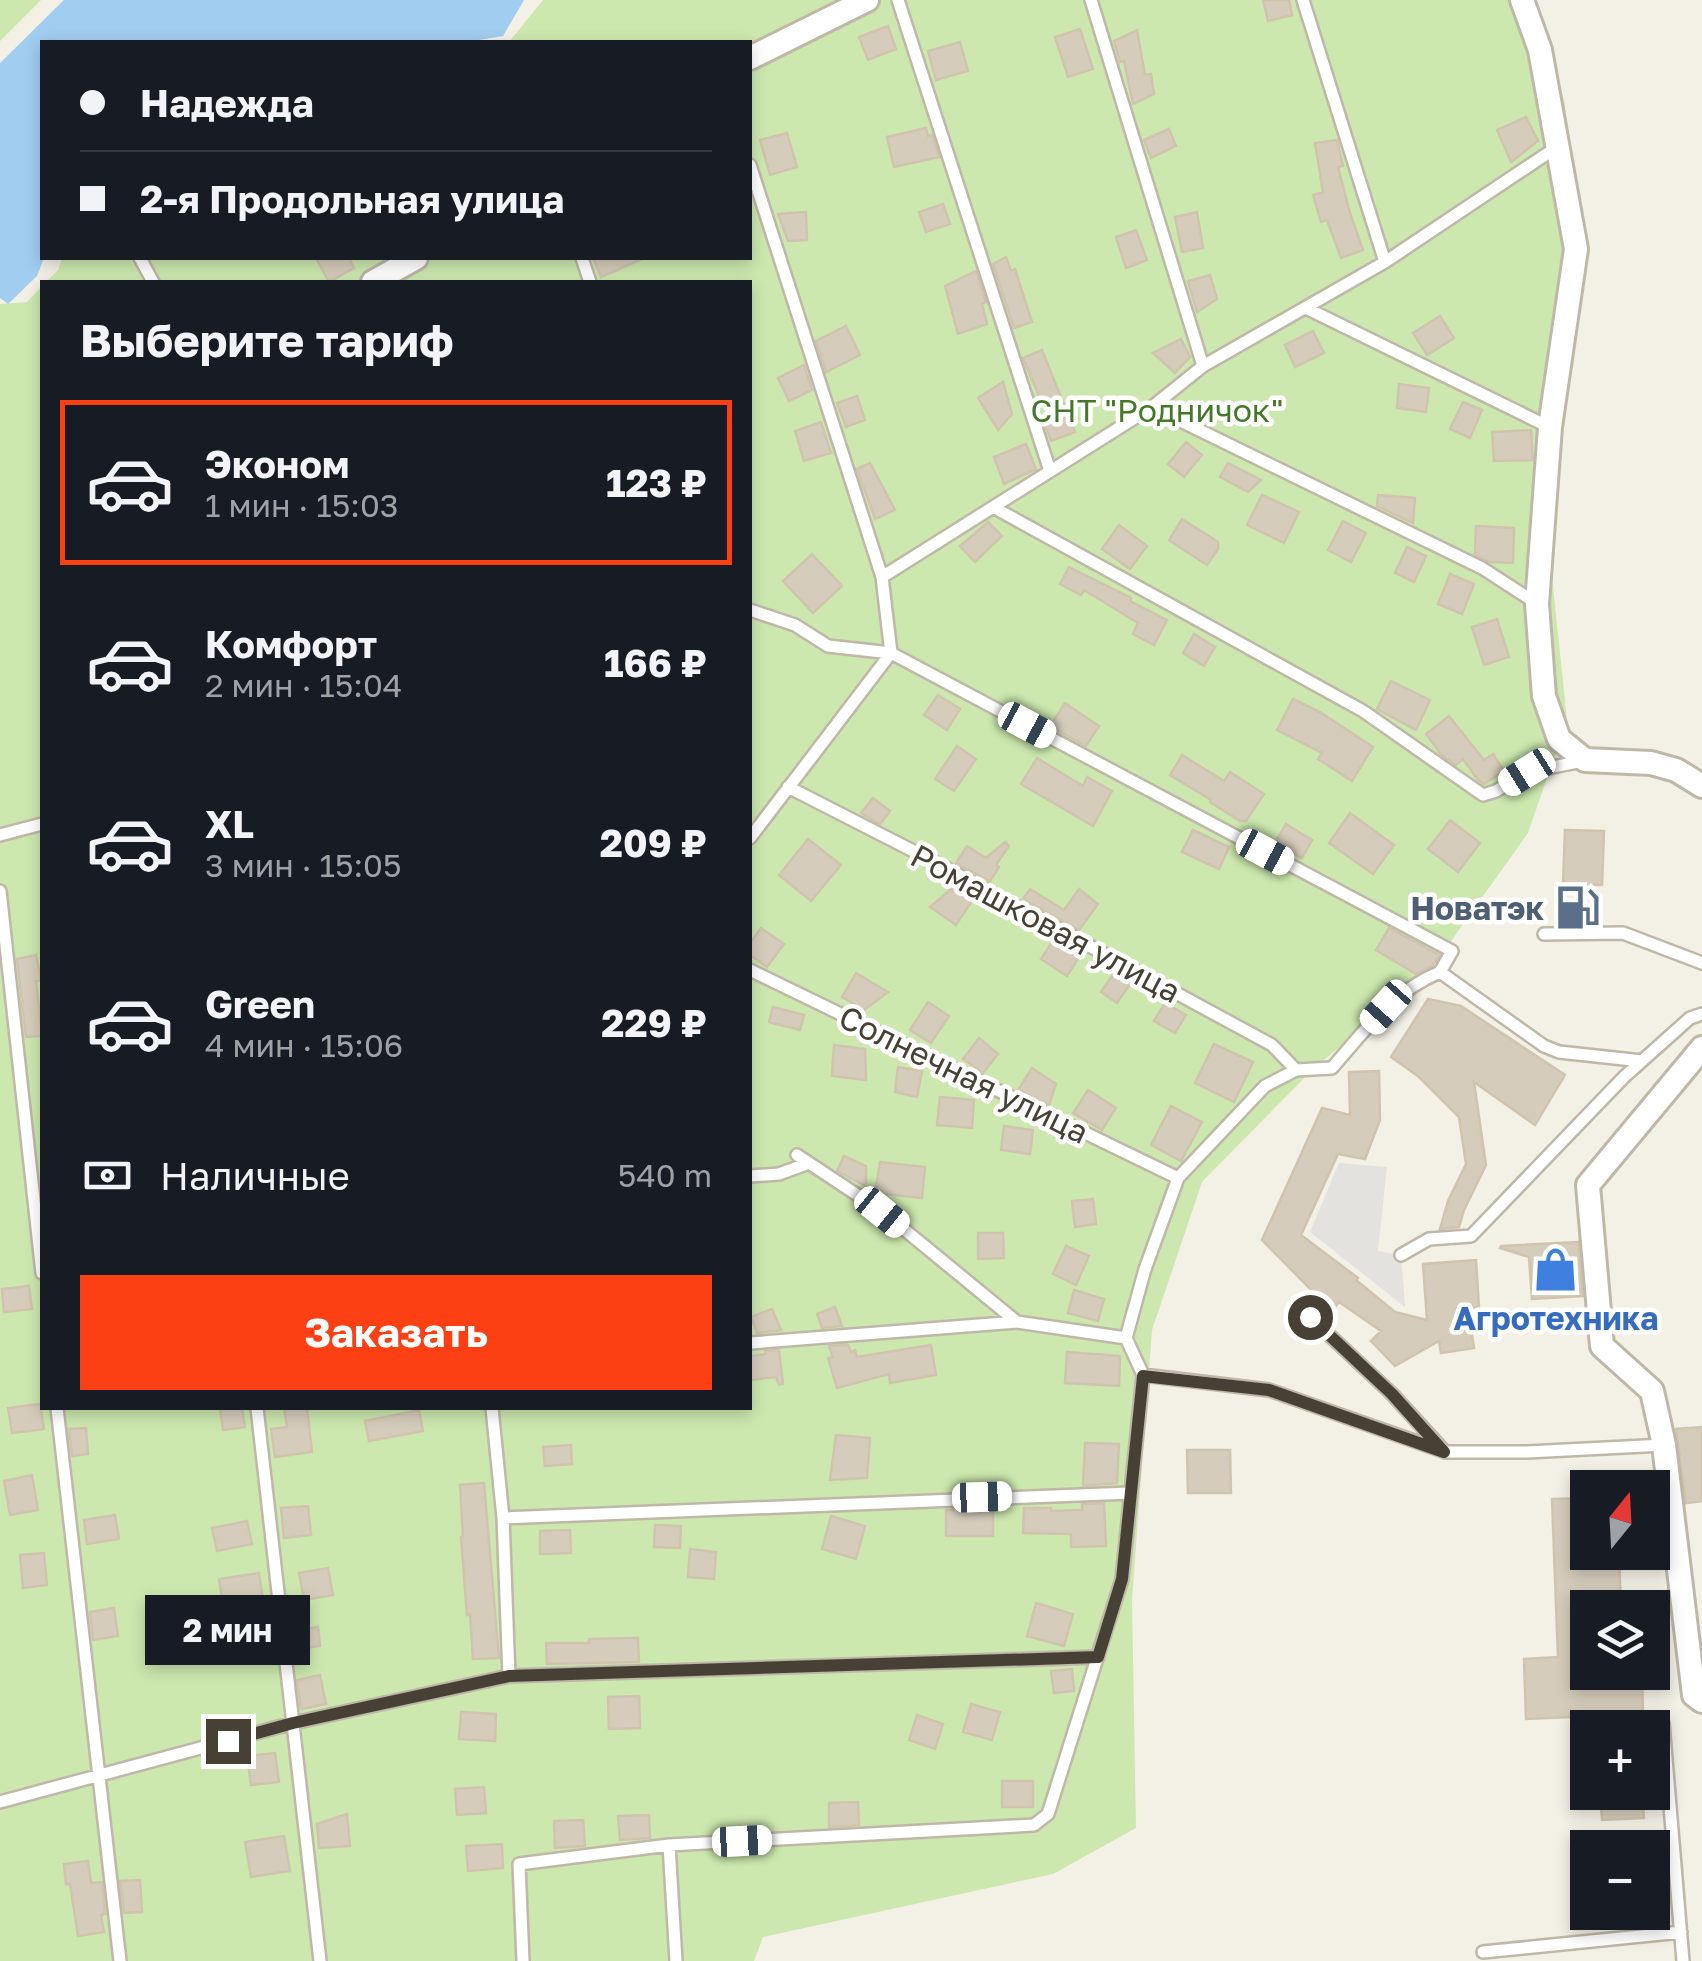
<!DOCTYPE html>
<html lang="ru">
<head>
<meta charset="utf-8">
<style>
  :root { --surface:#171b24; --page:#20242c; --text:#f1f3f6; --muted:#9ea1a6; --line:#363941; --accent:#fc4014 }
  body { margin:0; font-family:"Golos Text",sans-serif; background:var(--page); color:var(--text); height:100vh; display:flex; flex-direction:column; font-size:38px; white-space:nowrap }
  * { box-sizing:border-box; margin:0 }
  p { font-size:32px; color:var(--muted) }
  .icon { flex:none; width:55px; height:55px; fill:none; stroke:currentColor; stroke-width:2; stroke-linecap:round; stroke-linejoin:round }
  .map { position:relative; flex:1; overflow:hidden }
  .side { position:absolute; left:40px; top:280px; width:712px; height:1130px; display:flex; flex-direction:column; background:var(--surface); border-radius:0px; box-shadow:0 5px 15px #0003 }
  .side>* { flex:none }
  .guide { position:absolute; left:40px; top:40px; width:712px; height:220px; border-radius:0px; box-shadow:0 5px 15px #0003; display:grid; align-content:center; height:220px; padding:0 40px; background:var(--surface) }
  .needle { width:65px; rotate:18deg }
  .controls { position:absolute; left:1570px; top:1470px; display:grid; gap:20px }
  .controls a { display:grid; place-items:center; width:100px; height:100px; border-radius:0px; background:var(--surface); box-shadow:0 5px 15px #0003; font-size:50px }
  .end { position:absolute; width:45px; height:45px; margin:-22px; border:12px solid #464035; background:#fff; box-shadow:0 0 0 5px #fff }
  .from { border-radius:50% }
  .bubble { position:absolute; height:70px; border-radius:0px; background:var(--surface); box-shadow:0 5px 15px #0003; font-size:32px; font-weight:700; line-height:70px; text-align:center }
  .car { position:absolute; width:30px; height:60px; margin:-30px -15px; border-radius:12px; box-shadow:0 0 8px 2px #0007; background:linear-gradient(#fff 24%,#345 0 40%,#fff 0 76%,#345 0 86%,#fff 0) }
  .guide b { display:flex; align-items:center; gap:35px; height:95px; font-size:38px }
  .guide b+b { border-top:2px solid var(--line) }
  .guide i { width:25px; height:25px; background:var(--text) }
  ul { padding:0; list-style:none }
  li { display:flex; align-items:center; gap:30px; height:165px; margin:0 20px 15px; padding:0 20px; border:5px solid transparent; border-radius:0px }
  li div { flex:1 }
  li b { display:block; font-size:38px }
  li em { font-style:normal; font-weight:700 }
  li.active { border-color:var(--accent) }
  li>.icon { width:90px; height:90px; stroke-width:1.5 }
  h2 { padding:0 40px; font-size:45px; line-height:120px }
  .pay { display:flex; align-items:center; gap:25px; height:110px; padding:0 40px; font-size:38px }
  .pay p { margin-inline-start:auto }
  .action { display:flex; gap:20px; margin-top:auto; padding:20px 40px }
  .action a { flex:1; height:115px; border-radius:0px; background:var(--accent); color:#fff; font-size:40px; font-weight:700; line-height:115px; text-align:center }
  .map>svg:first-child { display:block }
  .green { fill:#cce8ae }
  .parking { fill:#e4e2de }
  .water { fill:#a1cdf1 }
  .building { fill:#d5ccbb; stroke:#d0c4ae; stroke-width:2.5 }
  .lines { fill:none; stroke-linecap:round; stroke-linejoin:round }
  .service-casing { stroke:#bfb8a8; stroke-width:16 }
  .minor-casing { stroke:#bfb8a8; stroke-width:28 }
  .service { stroke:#fff; stroke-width:11 }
  .minor { stroke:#fff; stroke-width:22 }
  .route { stroke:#464035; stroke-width:12 }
  .labels { text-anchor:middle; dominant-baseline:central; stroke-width:9; stroke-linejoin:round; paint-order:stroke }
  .park-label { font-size:32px; fill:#437828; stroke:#fff }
  .service-label { font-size:32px; font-weight:bold; fill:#4e5e75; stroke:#fff; text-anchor:end }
  .street-label { font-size:32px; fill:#464035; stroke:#fff }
  .shop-label { font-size:32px; font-weight:bold; fill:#366cbe; stroke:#fff }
</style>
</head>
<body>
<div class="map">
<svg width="1702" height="1961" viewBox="0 0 1702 1961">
  <rect width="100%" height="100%" fill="#f3f0e6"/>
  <!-- green -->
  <path class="green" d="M0 0H41L0 41Z
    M543 0H1531L1564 100 1586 250 1549 548 1567 720 1528 833 1424 979 1315 1067 1202 1182 1152 1330 1132 1600 1136 1828 1053 1874 763 1937 754 1961H0V304L27 302 42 286V1408H750V282H46L58 270 62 258H750V42H509Z"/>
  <!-- parking -->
  <path class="parking" d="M1339 1163 1387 1167 1378 1251 1401 1255 1405 1307 1310 1232Z"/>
  <!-- water -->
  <path class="water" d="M64 0H524L503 36 467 42H42V258H44L37 276 8 304 0 298V63Z"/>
  <!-- building -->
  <path class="building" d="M1263 0H1289L1292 15 1268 21Z
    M888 26 896 49 868 60 859 37Z
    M1080 29 1093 69 1068 77 1055 37Z
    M1137 30 1145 75 1151 74 1154 94 1133 104 1124 61 1120 62 1114 41Z
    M960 42 968 71 936 80 928 51Z
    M1526 117 1538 141 1511 162 1497 130Z
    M926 128 928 136 932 135 939 157 894 167 887 137Z
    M1169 129 1176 146 1151 158 1144 140Z
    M787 133 797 167 770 175 760 140Z
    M1337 140 1343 166 1338 167 1350 213 1363 250 1341 258 1327 220 1321 222 1313 195 1323 192 1315 143Z
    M943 204 950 224 926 232 919 212Z
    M806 212 807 240 788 241 778 214Z
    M1197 212 1203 248 1182 252 1175 217Z
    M1136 230 1147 260 1126 268 1116 237Z
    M1006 257 1011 271 1015 269 1032 322 1014 328 993 264Z
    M316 258H349L354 268 329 282Z
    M593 258H644L601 277Z
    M976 271 986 302 982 304 987 324 958 334 945 286Z
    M1210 275 1217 299 1197 312 1188 281Z
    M1440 316 1454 338 1427 355 1413 333Z
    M846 326 860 355 826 372 816 341Z
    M1313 331 1324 353 1295 367 1285 345Z
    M1181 339 1190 357 1175 373 1153 353Z
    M1042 350 1075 432 1051 441 1042 417 1047 415 1023 358Z
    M804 365 812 390 789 401 778 378Z
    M1003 382 1012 414 998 430 978 398Z
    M1399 384 1429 388 1426 412 1397 408Z
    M857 396 865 420 846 427 837 403Z
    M1463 402 1482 410 1470 438 1450 429Z
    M821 422 831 453 804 461 795 431Z
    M1531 430 1533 460 1494 461 1492 432Z
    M1186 442 1202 455 1184 477 1168 464Z
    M1026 444 1036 469 1004 484 994 457Z
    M870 463 895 510 875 519 857 469Z
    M1228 463 1261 480 1248 492 1220 477Z
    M1262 495 1299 512 1284 543 1247 525Z
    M1378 495 1415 498 1413 523 1377 506Z
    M1182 519 1218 542V549L1207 565 1169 540Z
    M1343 521 1366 533 1351 562 1328 550Z
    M988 522 1002 536 975 562 960 546Z
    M1119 525 1147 546 1130 569 1102 549Z
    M1476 526 1514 528 1513 563 1490 562 1475 554Z
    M1407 547 1426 556 1414 582 1395 573Z
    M812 554 842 586 813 613 783 581Z
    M1069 567 1131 598 1130 601 1167 620 1154 645 1133 634 1138 623 1084 590 1081 595 1060 584Z
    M1450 574 1474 584 1462 614 1438 604Z
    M1497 619 1509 657 1484 665 1472 627Z
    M1194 634 1215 647 1204 666 1183 653Z
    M1391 681 1430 700 1416 730 1377 709Z
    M938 695 960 709 947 730 924 715Z
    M1293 699 1320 712 1373 747 1352 781 1318 759 1322 753 1277 730Z
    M1065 703 1099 726 1086 746 1050 726Z
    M1449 716 1484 760 1493 754 1504 771 1484 784 1477 779 1463 759 1456 765 1441 754 1426 734Z
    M957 746 976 759 954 791 935 779Z
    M1182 755 1224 781 1230 772 1264 794 1246 821H1240L1210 802 1211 800 1170 775Z
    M1037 758 1083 786 1087 777 1112 791 1093 826 1021 784Z
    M873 798 890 811 880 824 861 813Z
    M1350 813 1394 845 1373 874 1329 843Z
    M1450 820 1480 843 1458 872 1428 849Z
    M1286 824 1312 840 1302 858 1275 843Z
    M1193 830 1229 847 1219 869 1182 852Z
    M1565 830 1604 831 1602 885 1563 884Z
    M808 839 841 865 811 901 779 875Z
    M1005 842 1009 846 996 865 999 867 990 881 956 863 967 846 986 858Z
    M956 885 976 895 956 925 930 907Z
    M1030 889 1064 910 1079 889 1098 904 1079 930 1023 899Z
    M761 928 784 944 767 967 750 955V943Z
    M1389 928 1439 955 1433 965 1416 974 1376 950Z
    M1055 938 1081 954 1067 976 1041 959Z
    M36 955 41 980 36 981 42 1036 26 1037 17 959Z
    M856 973 888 992 864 1010 842 997Z
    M1114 973 1130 984 1117 1003 1101 992Z
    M1428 999 1461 1006 1565 1075 1535 1125 1474 1082 1486 1165 1464 1210 1459 1227 1440 1229 1448 1201 1466 1164 1459 1117 1419 1077 1391 1057Z
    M928 1002 949 1016 931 1043 910 1030Z
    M1165 1003 1186 1015 1175 1033 1154 1021Z
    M773 1007 804 1015 800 1030 769 1022Z
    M979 1038 998 1054 983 1073 963 1059Z
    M1214 1044 1253 1062 1234 1102 1195 1083Z
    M834 1045 865 1049 866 1080 832 1076Z
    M898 1067 922 1071 917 1097 895 1092Z
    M1032 1068 1056 1084 1049 1105 1018 1090Z
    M1379 1071 1380 1120 1365 1159 1338 1154 1301 1235 1358 1278 1356 1280 1395 1312 1427 1320 1423 1264 1476 1260 1479 1307 1468 1308 1474 1348 1441 1353 1439 1341 1395 1366 1371 1341 1381 1331 1339 1302 1332 1311 1262 1240 1322 1108 1350 1115 1349 1072Z
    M1088 1090 1116 1108 1102 1130 1073 1113Z
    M940 1097 974 1100 972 1128 937 1125Z
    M1171 1106 1202 1122 1181 1161 1151 1145Z
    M1004 1126 1033 1130 1030 1154 1001 1150Z
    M844 1156 866 1166V1186L837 1171Z
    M880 1162 925 1167 922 1198 875 1193Z
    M1093 1199 1096 1224 1075 1227 1072 1201Z
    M978 1233H1003L1004 1258 978 1259Z
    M1578 1242 1583 1296 1532 1299 1529 1257 1500 1248 1501 1246Z
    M1066 1246 1089 1256 1076 1285 1053 1274Z
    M29 1286 32 1309 4 1312 2 1289Z
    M1074 1290 1104 1299 1098 1321 1068 1313Z
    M835 1307 842 1326 822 1328 817 1314Z
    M772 1309 781 1330 757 1333 751 1317Z
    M848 1345 851 1352 855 1350 857 1357 931 1345 936 1375 890 1383 889 1374 837 1388 828 1358 833 1357 829 1346Z
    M779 1350 783 1384 779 1385 776 1377 750 1380V1356L766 1354 765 1351Z
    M1067 1352 1120 1356 1119 1386 1065 1383Z
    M40 1404 44 1429 12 1433 8 1408Z
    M220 1408H242L245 1427 223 1430Z
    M284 1408H307L312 1452 275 1457 271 1429 287 1427Z
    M419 1410 423 1431 369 1441 365 1421Z
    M1702 1427V1501L1686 1503 1676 1429Z
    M86 1428 88 1454 72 1456 69 1429Z
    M836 1435 870 1438 867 1478 830 1480Z
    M1085 1443 1119 1444 1117 1483 1083 1486Z
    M571 1445 572 1464 545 1466 543 1447Z
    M1187 1450H1230L1231 1493H1188Z
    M32 1475 38 1510 10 1515 4 1481Z
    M484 1483 499 1658 473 1659 470 1614 467 1615 461 1537 463 1536 460 1485Z
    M1588 1498V1552H1619L1621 1608H1588V1672H1642L1643 1714 1526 1719 1524 1659 1558 1657 1552 1499Z
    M1104 1503 1106 1546 1071 1547V1534L1023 1533 1024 1508H1051V1511L1082 1510V1504Z
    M308 1506 311 1535 284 1538 281 1508Z
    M993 1508V1536H946V1510Z
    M115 1515 119 1539 87 1544 84 1520Z
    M831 1516 865 1526 856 1559 822 1549Z
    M247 1521 252 1544 217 1551 212 1528Z
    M655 1525 681 1526 680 1548 654 1547Z
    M570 1530 571 1553 540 1554V1531Z
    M690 1549 716 1552 714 1579 688 1577Z
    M44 1553 47 1585 23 1588 20 1555Z
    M328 1568 333 1595 304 1600 299 1573Z
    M259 1573 263 1600 223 1605 219 1579Z
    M1036 1603 1073 1614 1064 1646 1027 1636Z
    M114 1608 118 1636 93 1640 90 1612Z
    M318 1627 320 1646 297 1649 294 1630Z
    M638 1638 639 1662 547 1664 546 1643H589V1639Z
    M1072 1669 1074 1691 1054 1693 1051 1671Z
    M320 1675 326 1704 301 1709 297 1680Z
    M639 1696 640 1728 609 1729 608 1697Z
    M971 1704 1000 1712 992 1740 963 1732Z
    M461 1712 496 1714 495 1741 459 1739Z
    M917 1715 943 1724 935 1749 909 1740Z
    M275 1753 279 1782 251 1785 247 1756Z
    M1002 1781H1033V1807H1002Z
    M484 1787 486 1813 457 1815 455 1789Z
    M1600 1792H1642L1644 1818 1602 1820Z
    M858 1802 859 1825 829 1827V1803Z
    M347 1814 350 1846 319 1848 317 1824Z
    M649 1815 650 1838 620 1840 618 1816Z
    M583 1820 585 1846 555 1848 554 1821Z
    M284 1836 290 1871 251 1877 245 1842Z
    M502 1844 503 1868 468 1871 466 1846Z
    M88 1861 91 1883 102 1882 105 1914 101 1915 104 1932 78 1936 70 1884H66L64 1864Z
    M140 1880 142 1912 124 1913 120 1881Z"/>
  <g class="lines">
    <defs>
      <path id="service" d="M898 0 1050 471
        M1091 0 1203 366
        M1303 0 1385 262
        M750 165 882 577
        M140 258 153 282
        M582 258 590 282
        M1306 308 1549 427
        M1152 407 1482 568 1536 603
        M993 507 1363 711 1483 795 1496 791 1527 772 1583 761
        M750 610 795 625 828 646 891 653 1452 951 1440 972
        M788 787 929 859 1272 1045 1296 1070
        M0 835 42 824
        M750 838 891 653 882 577 1152 407 1203 366 1385 262 1557 147
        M0 891 42 1273
        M1544 934 1623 933 1702 963
        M750 970 1178 1178
        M1440 972 1544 1046 1559 1052 1642 1061
        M797 1155 883 1212 1017 1322 1126 1338
        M750 1176 779 1174 809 1163
        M1401 1255 1429 1239 1471 1236 1624 1077 1690 1018 1702 1014
        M1310 1317 1392 1394 1445 1452H1527L1664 1445
        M750 1343 1017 1322
        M1143 1375 1269 1390 1443 1451
        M57 1408 120 1961
        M257 1408 320 1961
        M492 1408 503 1518 509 1676
        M503 1518 1130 1493
        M1663 1723 1683 1961
        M0 1802 293 1723 509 1676 1098 1657
        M669 1845 676 1961
        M1483 1952 1681 1932
        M523 1961 519 1864 669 1845 1034 1825 1048 1814 1122 1579 1143 1375 1126 1338 1145 1269 1178 1178 1265 1086 1296 1070 1332 1068C1366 1029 1392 992 1440 972"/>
      <path id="minor" d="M1522 0 1540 50 1576 249 1550 427 1537 604 1544 696 1559 739 1585 760 1651 763 1676 770 1702 786
        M750 58 867 0
        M373 282 416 258
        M1702 1048 1588 1185 1602 1346 1652 1391 1664 1445 1694 1695 1702 1701"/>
    </defs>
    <!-- service casing -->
    <use href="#service" class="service-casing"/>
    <!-- minor casing -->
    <use href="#minor" class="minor-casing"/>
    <!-- service -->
    <use href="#service" class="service"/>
    <!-- minor -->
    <use href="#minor" class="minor"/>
  </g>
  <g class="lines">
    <!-- route -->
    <path class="route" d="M228 1741 293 1723 509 1676 1098 1657 1122 1579 1143 1376 1269 1390 1444 1452 1392 1394 1310 1317"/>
  </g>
  <!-- icons -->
  <defs>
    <symbol id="fuel-bare" viewBox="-9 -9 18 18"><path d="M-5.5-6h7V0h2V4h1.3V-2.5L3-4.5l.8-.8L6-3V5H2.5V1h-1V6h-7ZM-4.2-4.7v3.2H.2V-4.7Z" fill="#5c6f8a" stroke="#fff" stroke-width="2.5" paint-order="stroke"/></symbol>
    <symbol id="shop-bare" viewBox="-9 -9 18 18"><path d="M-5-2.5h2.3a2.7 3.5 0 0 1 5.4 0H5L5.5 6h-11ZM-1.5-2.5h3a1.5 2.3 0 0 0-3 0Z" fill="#3f7fe0" stroke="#fff" stroke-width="2.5" paint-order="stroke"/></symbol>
  </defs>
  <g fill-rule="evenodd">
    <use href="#fuel-bare" x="1546" y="876" width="63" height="63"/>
    <use href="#shop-bare" x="1524" y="1238" width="63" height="63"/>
  </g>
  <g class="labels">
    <!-- park labels -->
    <g class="park-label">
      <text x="1157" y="410">СНТ "Родничок"</text>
    </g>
    <!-- service labels -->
    <g class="service-label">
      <text x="1544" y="908">Новатэк</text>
    </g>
    <!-- street labels -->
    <g class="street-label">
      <text transform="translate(1046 923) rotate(28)">Ромашковая улица</text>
      <text transform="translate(964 1074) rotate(26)">Солнечная улица</text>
    </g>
    <!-- shop labels -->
    <g class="shop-label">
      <text x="1556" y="1318">Агротехника</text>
    </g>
  </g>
</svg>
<div class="controls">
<a><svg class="needle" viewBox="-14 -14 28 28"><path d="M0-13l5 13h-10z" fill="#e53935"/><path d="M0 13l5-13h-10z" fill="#9ea1a6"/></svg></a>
<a><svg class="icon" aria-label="layers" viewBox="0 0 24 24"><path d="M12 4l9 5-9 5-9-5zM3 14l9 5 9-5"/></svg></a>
<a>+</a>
<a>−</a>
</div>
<i class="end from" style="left:1310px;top:1317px"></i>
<i class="end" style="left:228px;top:1741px"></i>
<div class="bubble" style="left:145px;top:1595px;width:165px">2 мин</div>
<i class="car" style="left:1027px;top:725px;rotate:118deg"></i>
<i class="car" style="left:1527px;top:772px;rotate:238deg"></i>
<i class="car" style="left:1265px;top:852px;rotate:118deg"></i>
<i class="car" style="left:1386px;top:1007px;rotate:222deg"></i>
<i class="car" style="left:882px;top:1212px;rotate:129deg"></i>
<i class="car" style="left:982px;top:1497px;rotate:88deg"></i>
<i class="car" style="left:742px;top:1841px;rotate:87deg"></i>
<div class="guide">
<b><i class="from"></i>Надежда</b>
<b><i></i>2-я Продольная улица</b>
</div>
<section class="side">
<h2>Выберите тариф</h2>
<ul>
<li class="active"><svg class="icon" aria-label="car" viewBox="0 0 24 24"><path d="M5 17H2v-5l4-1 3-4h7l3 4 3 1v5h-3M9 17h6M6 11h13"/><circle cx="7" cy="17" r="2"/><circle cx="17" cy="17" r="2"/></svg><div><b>Эконом</b><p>1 мин · 15:03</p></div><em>123 ₽</em></li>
<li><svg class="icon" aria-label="car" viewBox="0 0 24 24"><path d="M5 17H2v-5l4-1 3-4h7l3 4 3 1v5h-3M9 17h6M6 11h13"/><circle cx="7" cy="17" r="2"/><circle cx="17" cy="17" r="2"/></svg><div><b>Комфорт</b><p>2 мин · 15:04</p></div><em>166 ₽</em></li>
<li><svg class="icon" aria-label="car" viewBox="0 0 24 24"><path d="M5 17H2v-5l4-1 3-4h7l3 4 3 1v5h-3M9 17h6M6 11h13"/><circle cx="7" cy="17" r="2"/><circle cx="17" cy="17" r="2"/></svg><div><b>XL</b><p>3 мин · 15:05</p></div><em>209 ₽</em></li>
<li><svg class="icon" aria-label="car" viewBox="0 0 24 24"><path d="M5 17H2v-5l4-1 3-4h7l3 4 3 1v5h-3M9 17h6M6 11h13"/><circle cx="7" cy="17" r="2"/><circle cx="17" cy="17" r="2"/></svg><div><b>Green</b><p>4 мин · 15:06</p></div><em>229 ₽</em></li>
</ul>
<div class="pay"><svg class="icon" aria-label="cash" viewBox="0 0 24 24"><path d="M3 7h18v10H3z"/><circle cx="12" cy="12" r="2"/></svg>Наличные<p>540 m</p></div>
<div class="action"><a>Заказать</a></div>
</section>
</div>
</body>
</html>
